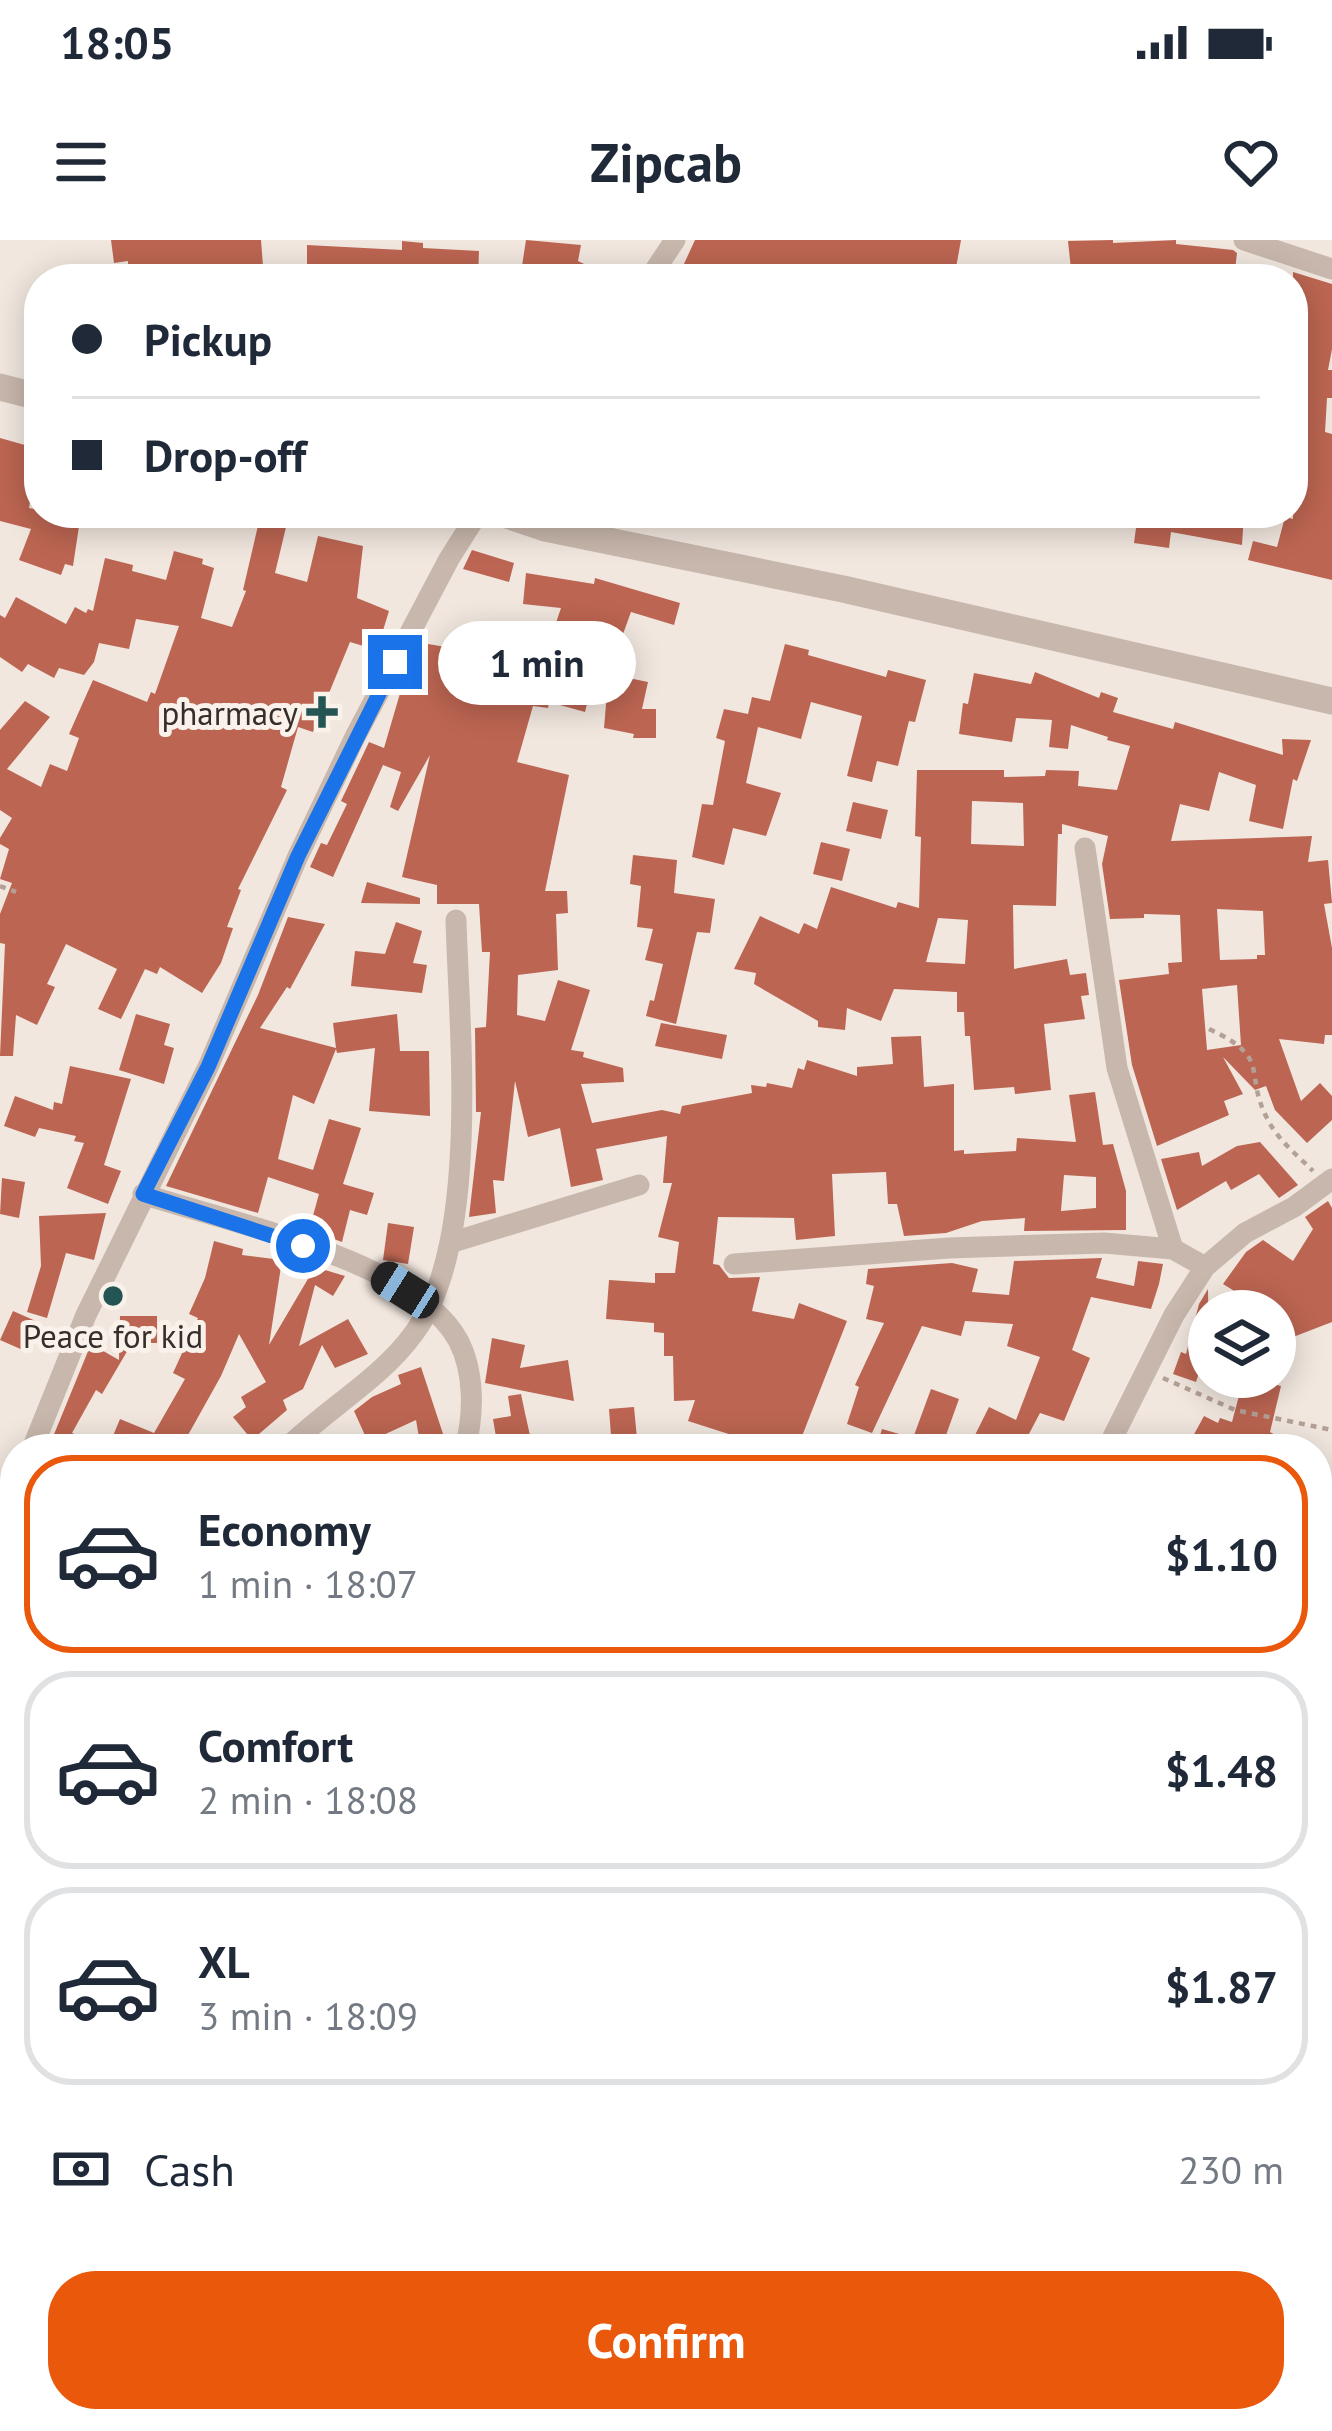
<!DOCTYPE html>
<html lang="en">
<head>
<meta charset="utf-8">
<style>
  :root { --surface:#fff; --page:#f2f2f3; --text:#1f2937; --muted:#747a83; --line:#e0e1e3; --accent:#ea580c }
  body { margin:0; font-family:"PT Sans",sans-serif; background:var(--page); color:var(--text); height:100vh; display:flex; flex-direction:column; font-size:45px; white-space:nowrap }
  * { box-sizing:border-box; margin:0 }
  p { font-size:39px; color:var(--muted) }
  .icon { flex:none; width:66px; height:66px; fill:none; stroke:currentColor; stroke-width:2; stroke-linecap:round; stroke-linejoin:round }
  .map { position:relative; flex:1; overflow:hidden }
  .side { position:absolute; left:0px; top:1194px; width:1332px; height:999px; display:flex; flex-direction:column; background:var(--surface); border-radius:48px 48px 0 0; box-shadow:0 6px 30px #0003 }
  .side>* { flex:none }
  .top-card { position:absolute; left:24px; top:24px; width:1284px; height:264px; border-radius:48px; box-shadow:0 6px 30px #0003; display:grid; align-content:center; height:264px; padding:0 48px; background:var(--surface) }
  .fabs { position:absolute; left:1188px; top:1050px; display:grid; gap:24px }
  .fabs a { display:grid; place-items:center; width:108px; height:108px; border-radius:50%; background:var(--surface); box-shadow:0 6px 30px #0003; font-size:60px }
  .end { position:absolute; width:54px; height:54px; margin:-27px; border:15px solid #1a73e8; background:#fff; box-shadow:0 0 0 6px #fff }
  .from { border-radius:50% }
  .bubble { position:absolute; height:84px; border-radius:42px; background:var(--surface); box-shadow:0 6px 30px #0003; font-size:39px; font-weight:700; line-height:84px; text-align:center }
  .car { position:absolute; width:36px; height:72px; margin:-36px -18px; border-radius:15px; box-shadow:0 0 9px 3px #0007; background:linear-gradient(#222 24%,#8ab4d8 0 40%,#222 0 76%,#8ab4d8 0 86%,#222 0) }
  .top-card b { display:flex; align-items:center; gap:42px; height:114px; font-size:45px }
  .top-card b+b { border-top:3px solid var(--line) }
  .top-card i { width:30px; height:30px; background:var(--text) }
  ul { padding:21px 0 0; list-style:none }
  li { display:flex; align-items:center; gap:36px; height:198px; margin:0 24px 18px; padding:0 24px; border:6px solid var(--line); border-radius:48px }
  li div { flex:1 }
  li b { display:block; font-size:45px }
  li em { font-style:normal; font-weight:700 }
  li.on { border-color:var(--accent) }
  li>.icon { width:108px; height:108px; stroke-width:1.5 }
  .pay { display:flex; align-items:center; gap:30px; height:132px; padding:0 48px; font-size:45px }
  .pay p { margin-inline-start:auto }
  .primary-button { display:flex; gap:24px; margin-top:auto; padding:24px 48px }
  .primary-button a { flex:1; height:138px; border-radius:48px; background:var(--accent); color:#fff; font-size:48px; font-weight:700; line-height:138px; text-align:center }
  .status { display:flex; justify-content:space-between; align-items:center; height:84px; padding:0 60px; background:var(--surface); direction:ltr }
  .status svg { height:33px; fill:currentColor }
  header { display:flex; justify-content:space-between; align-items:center; height:156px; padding:0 48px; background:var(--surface); font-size:54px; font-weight:700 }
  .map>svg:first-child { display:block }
  .building { fill:#bc6552; fill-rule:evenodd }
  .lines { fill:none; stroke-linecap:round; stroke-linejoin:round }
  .path { stroke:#b4a196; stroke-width:4.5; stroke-dasharray:6 6; stroke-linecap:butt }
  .minor { stroke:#c8b7ac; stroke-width:21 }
  .tertiary { stroke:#c8b7ac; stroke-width:27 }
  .route { stroke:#1a73e8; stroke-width:15 }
  .poi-dot { fill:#235555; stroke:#f9f2eb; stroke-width:4.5 }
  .labels { text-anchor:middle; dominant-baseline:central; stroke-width:10; stroke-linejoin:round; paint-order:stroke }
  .poi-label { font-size:33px; fill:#372d2a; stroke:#f9f2eb; text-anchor:end }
</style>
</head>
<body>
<div class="status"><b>18:05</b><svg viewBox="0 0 49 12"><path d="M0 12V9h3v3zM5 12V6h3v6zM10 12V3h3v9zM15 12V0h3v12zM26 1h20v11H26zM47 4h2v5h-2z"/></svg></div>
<header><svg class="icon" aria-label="menu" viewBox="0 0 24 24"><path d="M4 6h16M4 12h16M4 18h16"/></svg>Zipcab<svg class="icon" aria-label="heart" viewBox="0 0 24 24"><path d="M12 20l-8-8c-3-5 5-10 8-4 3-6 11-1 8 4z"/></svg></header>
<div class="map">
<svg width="1332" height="2191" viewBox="0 0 1332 2191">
  <rect width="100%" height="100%" fill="#f1e7df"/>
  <!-- building -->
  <path class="building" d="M111 0H261L264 39 164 38 163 26 128 29V21L114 23Z
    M526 0 581 5 578 21 615 39H520Z
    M695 0H961L954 39H677Z
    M1113 0V3L1176 0V4L1233 10 1237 13 1234 39H1196L1152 30 1114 33 1115 39H1072L1068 1Z
    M402 1 423 3V8L479 11 478 39 307 38V5L402 10Z
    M1293 32 1332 44V109L1328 130H1332V158H1327L1325 192 1332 194V340L1248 320 1253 301 1277 307 1285 277 1293 279V190H1296L1305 128 1293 127Z
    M0 198 39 209 29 268 39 270V273H81L73 326 65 324 61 335 19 320 31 289 0 281Z
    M1138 273H1244L1242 305 1171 292 1169 308 1134 303Z
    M260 277 287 283 275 333 307 342 318 296 363 306 357 358 389 371 377 410 350 402 313 492 298 487 281 547 287 550 238 649 241 650 227 687 233 688 221 723 202 753 160 727 157 734 145 729 121 779 98 769 117 729 66 704 47 744 55 747 37 785 16 775 13 816H0L5 704 0 703V674L12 643 0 639 9 609 0 604V598L12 578 0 570V490L25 461 50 477 7 529 41 547 50 524 67 531 79 498 69 494 93 440 147 462 151 452 155 454 179 386 136 379 129 409 99 403 94 422 84 435 59 428 54 438 28 424 22 432 0 417V375L5 378 16 357 66 384 75 367 86 373 88 369 93 371 105 318 133 325 132 331 166 340 174 311 203 319 202 324 214 328 201 378 232 387 246 351 243 350Z
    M472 310 514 323 509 342 463 329Z
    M526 333 594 344 595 338 680 363 674 385 631 372 619 405 573 390 561 423 594 435 585 472 549 462 548 468 533 466 517 522 569 535 545 651H567L568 673 556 674 558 730 518 735 517 775 545 781 558 740 590 750 571 810 584 812 583 817 623 828 624 842 581 844 592 883 662 870 680 874 682 866 752 853 751 845 766 847 767 843 792 848 798 828 804 830 807 820 857 836V827L893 824 891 797 921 796 924 847 954 844V911L964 910V914L1016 911 1017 898 1076 902 1069 855 1095 852 1103 905 1113 904 1126 951V990L1024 991 1025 978 982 981 946 993 904 996 897 964H888L886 932 832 934 835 996 796 1000 794 978 718 977 713 1024 719 1025 729 1038 760 1037 752 1071 794 1079 799 1063 847 1081 797 1209H762L763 1205 688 1181 695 1160 674 1161 673 1116H664V1093L654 1092V1083L606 1079 609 1040 655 1043V1033H675L679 1002 658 997 672 943H663L667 896 596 909 603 940 571 947 560 888 528 897 515 841 504 941 493 940 496 973 469 977 481 872H476L475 788 486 787 490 712H482L479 664H437V645L402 637 430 515 398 571 390 567 401 532 383 525 333 637 310 627 321 603 327 605 347 564 341 561 369 502 384 508 406 433 422 403 464 410 466 400 485 403 486 399 545 415 561 368 523 364ZM1064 935 1096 937V968L1061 971Z
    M785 404 809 410 808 415 886 437 888 430 926 440 915 482 909 481 898 526 877 521 872 542 847 536 862 476 811 462 801 499 758 487 746 543 781 553 766 596 733 588 724 625 692 617 702 564 713 565 725 501 716 498 724 469 748 474 752 457 770 461Z
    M1035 432 1099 458 1101 452 1118 458 1113 472 1173 489 1175 482 1283 515 1282 499 1311 500 1297 541 1293 539 1283 589 1249 581 1256 545 1219 532 1209 571 1180 564 1171 601 1312 596 1308 622 1328 620 1332 663 1324 664 1332 708V795H1325L1324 804 1279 799 1301 861 1320 843 1332 856V880L1307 903 1275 870 1266 846 1255 850 1223 817 1243 854 1224 861 1229 875 1157 906 1132 825 1119 740 1169 734 1168 723 1182 722 1180 675 1144 674V678L1110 679 1102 624 1108 596 1062 584V594H1058L1056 666 1013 665 1014 729 1067 719 1070 735 1086 733 1089 755 1081 756 1085 779 1044 784 1051 850 1015 854 1014 847 974 850 970 796H965L964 772H957V752L894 749 881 781 847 768 845 790 818 787V781L754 744 756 733 734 729 760 676 799 694 804 683 817 689 831 647 896 668 898 662 919 668 921 597 915 596 917 530H1004V537L1045 536 1046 530 1079 531 1078 546 1117 550 1130 506 1107 500 1108 497 1071 485 1068 509 1049 507 1052 480 1016 478 1012 502 959 494 963 463 968 464 974 433 1031 444ZM972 561 1023 563 1024 606 971 604ZM1217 669 1263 671 1265 715H1257V719L1220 720ZM938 678 968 680 965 724 926 722ZM1237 745 1241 805 1207 810 1202 749Z
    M619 436 648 442 642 469H656V498H633L634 494 604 488 608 441 617 444Z
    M853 562 888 570 881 599 846 591Z
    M821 602 850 609 842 641 813 634Z
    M633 615 677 620 674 653 715 659 710 693 697 692 676 784 646 776 650 760 654 761 663 724 645 720 653 689 637 687 641 646 630 644Z
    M367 642 420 658V664L361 663Z
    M288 677 325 684 290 749 287 747 260 788 336 808 333 783 397 774 400 811H429L430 876 369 871 375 808 337 813 336 809 314 864 293 855 278 919 313 930 329 879 361 888 343 944 374 953 367 975 350 970 342 1002 309 990 319 954 268 937 258 973 166 946 258 755Z
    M396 682 422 691 413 723 427 725 422 753 351 746 355 711 385 714Z
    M136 774 170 784 164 805 174 808 164 844 119 830Z
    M661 783 727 795 722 819 655 806Z
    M70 826 131 839 104 925 121 931 108 964 67 948 84 903 74 901 76 896 39 888 35 897 4 886 15 856 53 870 54 862 62 864Z
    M1260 902 1298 945 1279 958 1259 934 1231 950 1226 941 1177 970 1161 919 1199 912 1202 926 1237 906Z
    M2 938 25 942 19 978 0 974Z
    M1328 961 1332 968V1082L1275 1104 1282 1069 1247 1052 1244 1057 1223 1044 1246 1012 1263 1000 1293 1021 1313 989 1305 977Z
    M106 973 94 1020 66 1013 47 1078 27 1072 41 1026 39 976Z
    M388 983 414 987 408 1024 383 1020Z
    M214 1001 243 1009 242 1015 282 1020 269 1105 315 1027 345 1036 333 1056 315 1045 299 1106 348 1079 368 1114 335 1128 322 1105 303 1149 283 1160 287 1170 252 1200 233 1177 246 1167 241 1157 266 1142 239 1094 221 1136 183 1204 193 1209H124L110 1203 120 1179 154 1193 185 1139 173 1133 198 1078 189 1074 205 1038Z
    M1102 1018 1096 1038 1134 1046 1138 1021 1163 1024 1159 1044 1151 1069 1091 1057 1072 1110 1090 1118 1064 1181 1040 1173 1021 1209H968L989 1167 1016 1180 1040 1117 1007 1106 1013 1084 965 1081 961 1096 922 1086 872 1193 847 1184 859 1147 855 1145 884 1083 866 1079 874 1046 866 1044 868 1029 952 1023 978 1029 972 1052 1009 1055 1014 1021Z
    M1208 1049 1209 1117 1205 1115 1196 1142 1173 1134 1181 1112 1186 1114 1199 1064Z
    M13 1071 38 1082 25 1111 0 1100Z
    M120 1076H157V1103H132L102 1154 96 1150 72 1193 110 1209H48L91 1104 119 1120Z
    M492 1098 525 1105 520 1128 568 1120 574 1161 485 1143Z
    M421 1127 448 1209H421L416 1180 368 1202 354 1171 372 1157 401 1144 398 1135Z
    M1244 1137 1281 1146 1270 1192 1277 1196 1271 1209H1186L1204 1176 1218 1183 1220 1178 1232 1182Z
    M931 1149 959 1159 941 1209H876L882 1189 913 1198Z
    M521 1154 525 1173 533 1209H515L513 1194 496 1197 493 1179 511 1176 508 1156Z
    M634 1167 638 1209H612L609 1169Z"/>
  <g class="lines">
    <!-- path -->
    <path class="path" d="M0 646 16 652
      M1209 789C1274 819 1242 832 1268 880 1278 900 1297 915 1313 931
      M1163 1138 1235 1170 1332 1190
      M1317 1579 1332 1581
      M1317 1966 1332 1956
      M0 1970H15"/>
    <!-- minor -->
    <path class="minor" d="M1244 0 1332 29
      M649 39 675 0
      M1085 608 1117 828 1173 1009
      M143 954C227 982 414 1020 458 1100 475 1132 474 1175 465 1209
      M450 1003 639 945
      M734 1024 949 1008 1104 1003 1173 1009 1205 1027
      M32 1209 86 1075 208 827 298 616 355 497 449 319 478 273
      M286 1209C326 1169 381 1139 414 1093 481 1003 459 790 456 680
      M1107 1209 1174 1075 1205 1027 1245 993 1294 967 1332 939
      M0 1306 15 1259
      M0 1381 15 1384
      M0 1471 15 1473
      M1317 1820 1332 1813
      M1317 2013 1332 2034
      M0 2056 15 2057
      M1317 2132 1332 2116
      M415 2178 437 2191
      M512 2178 538 2191
      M751 2178 756 2179
      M84 2191 96 2180 122 2182 135 2178
      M330 2191 347 2178
      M1261 2191 1274 2178"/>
    <!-- tertiary -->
    <path class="tertiary" d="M0 147 39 157
      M501 273 545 288 843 349 1332 461"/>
  </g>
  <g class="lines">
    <!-- route -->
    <path class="route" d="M303 1006 143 954 208 827 298 616 395 422"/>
  </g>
  <!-- markers -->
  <g class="poi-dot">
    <path d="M316 454h12v12h12v12h-12v12h-12v-12h-12v-12h12z"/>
    <circle cx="113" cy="1056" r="12"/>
  </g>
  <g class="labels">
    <!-- poi labels -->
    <g class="poi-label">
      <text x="298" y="472">pharmacy</text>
      <text x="113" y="1095" text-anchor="middle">Peace for kid</text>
    </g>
  </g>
</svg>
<div class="fabs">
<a><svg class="icon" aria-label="layers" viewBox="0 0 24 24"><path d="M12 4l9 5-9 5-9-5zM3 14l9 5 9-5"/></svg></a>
</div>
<i class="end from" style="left:303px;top:1006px"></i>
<i class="end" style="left:395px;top:422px"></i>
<div class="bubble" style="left:438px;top:381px;width:198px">1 min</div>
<i class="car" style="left:405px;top:1050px;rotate:302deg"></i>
<div class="top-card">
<b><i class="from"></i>Pickup</b>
<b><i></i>Drop-off</b>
</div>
<section class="side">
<ul>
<li class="on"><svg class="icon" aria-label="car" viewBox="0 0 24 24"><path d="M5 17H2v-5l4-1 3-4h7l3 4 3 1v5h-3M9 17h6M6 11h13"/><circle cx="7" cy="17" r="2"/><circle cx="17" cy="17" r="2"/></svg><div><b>Economy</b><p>1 min · 18:07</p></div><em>$1.10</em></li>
<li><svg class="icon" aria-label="car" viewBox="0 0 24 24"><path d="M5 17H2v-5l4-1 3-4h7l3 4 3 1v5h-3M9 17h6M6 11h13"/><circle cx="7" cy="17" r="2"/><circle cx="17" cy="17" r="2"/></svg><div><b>Comfort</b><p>2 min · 18:08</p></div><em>$1.48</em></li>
<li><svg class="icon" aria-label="car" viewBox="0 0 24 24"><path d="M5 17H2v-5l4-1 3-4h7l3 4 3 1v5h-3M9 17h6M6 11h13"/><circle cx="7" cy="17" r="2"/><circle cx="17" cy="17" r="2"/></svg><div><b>XL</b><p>3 min · 18:09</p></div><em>$1.87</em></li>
</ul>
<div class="pay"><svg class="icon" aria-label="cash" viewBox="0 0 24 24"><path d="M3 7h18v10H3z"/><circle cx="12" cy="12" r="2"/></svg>Cash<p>230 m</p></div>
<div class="primary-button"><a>Confirm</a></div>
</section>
</div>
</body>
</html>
